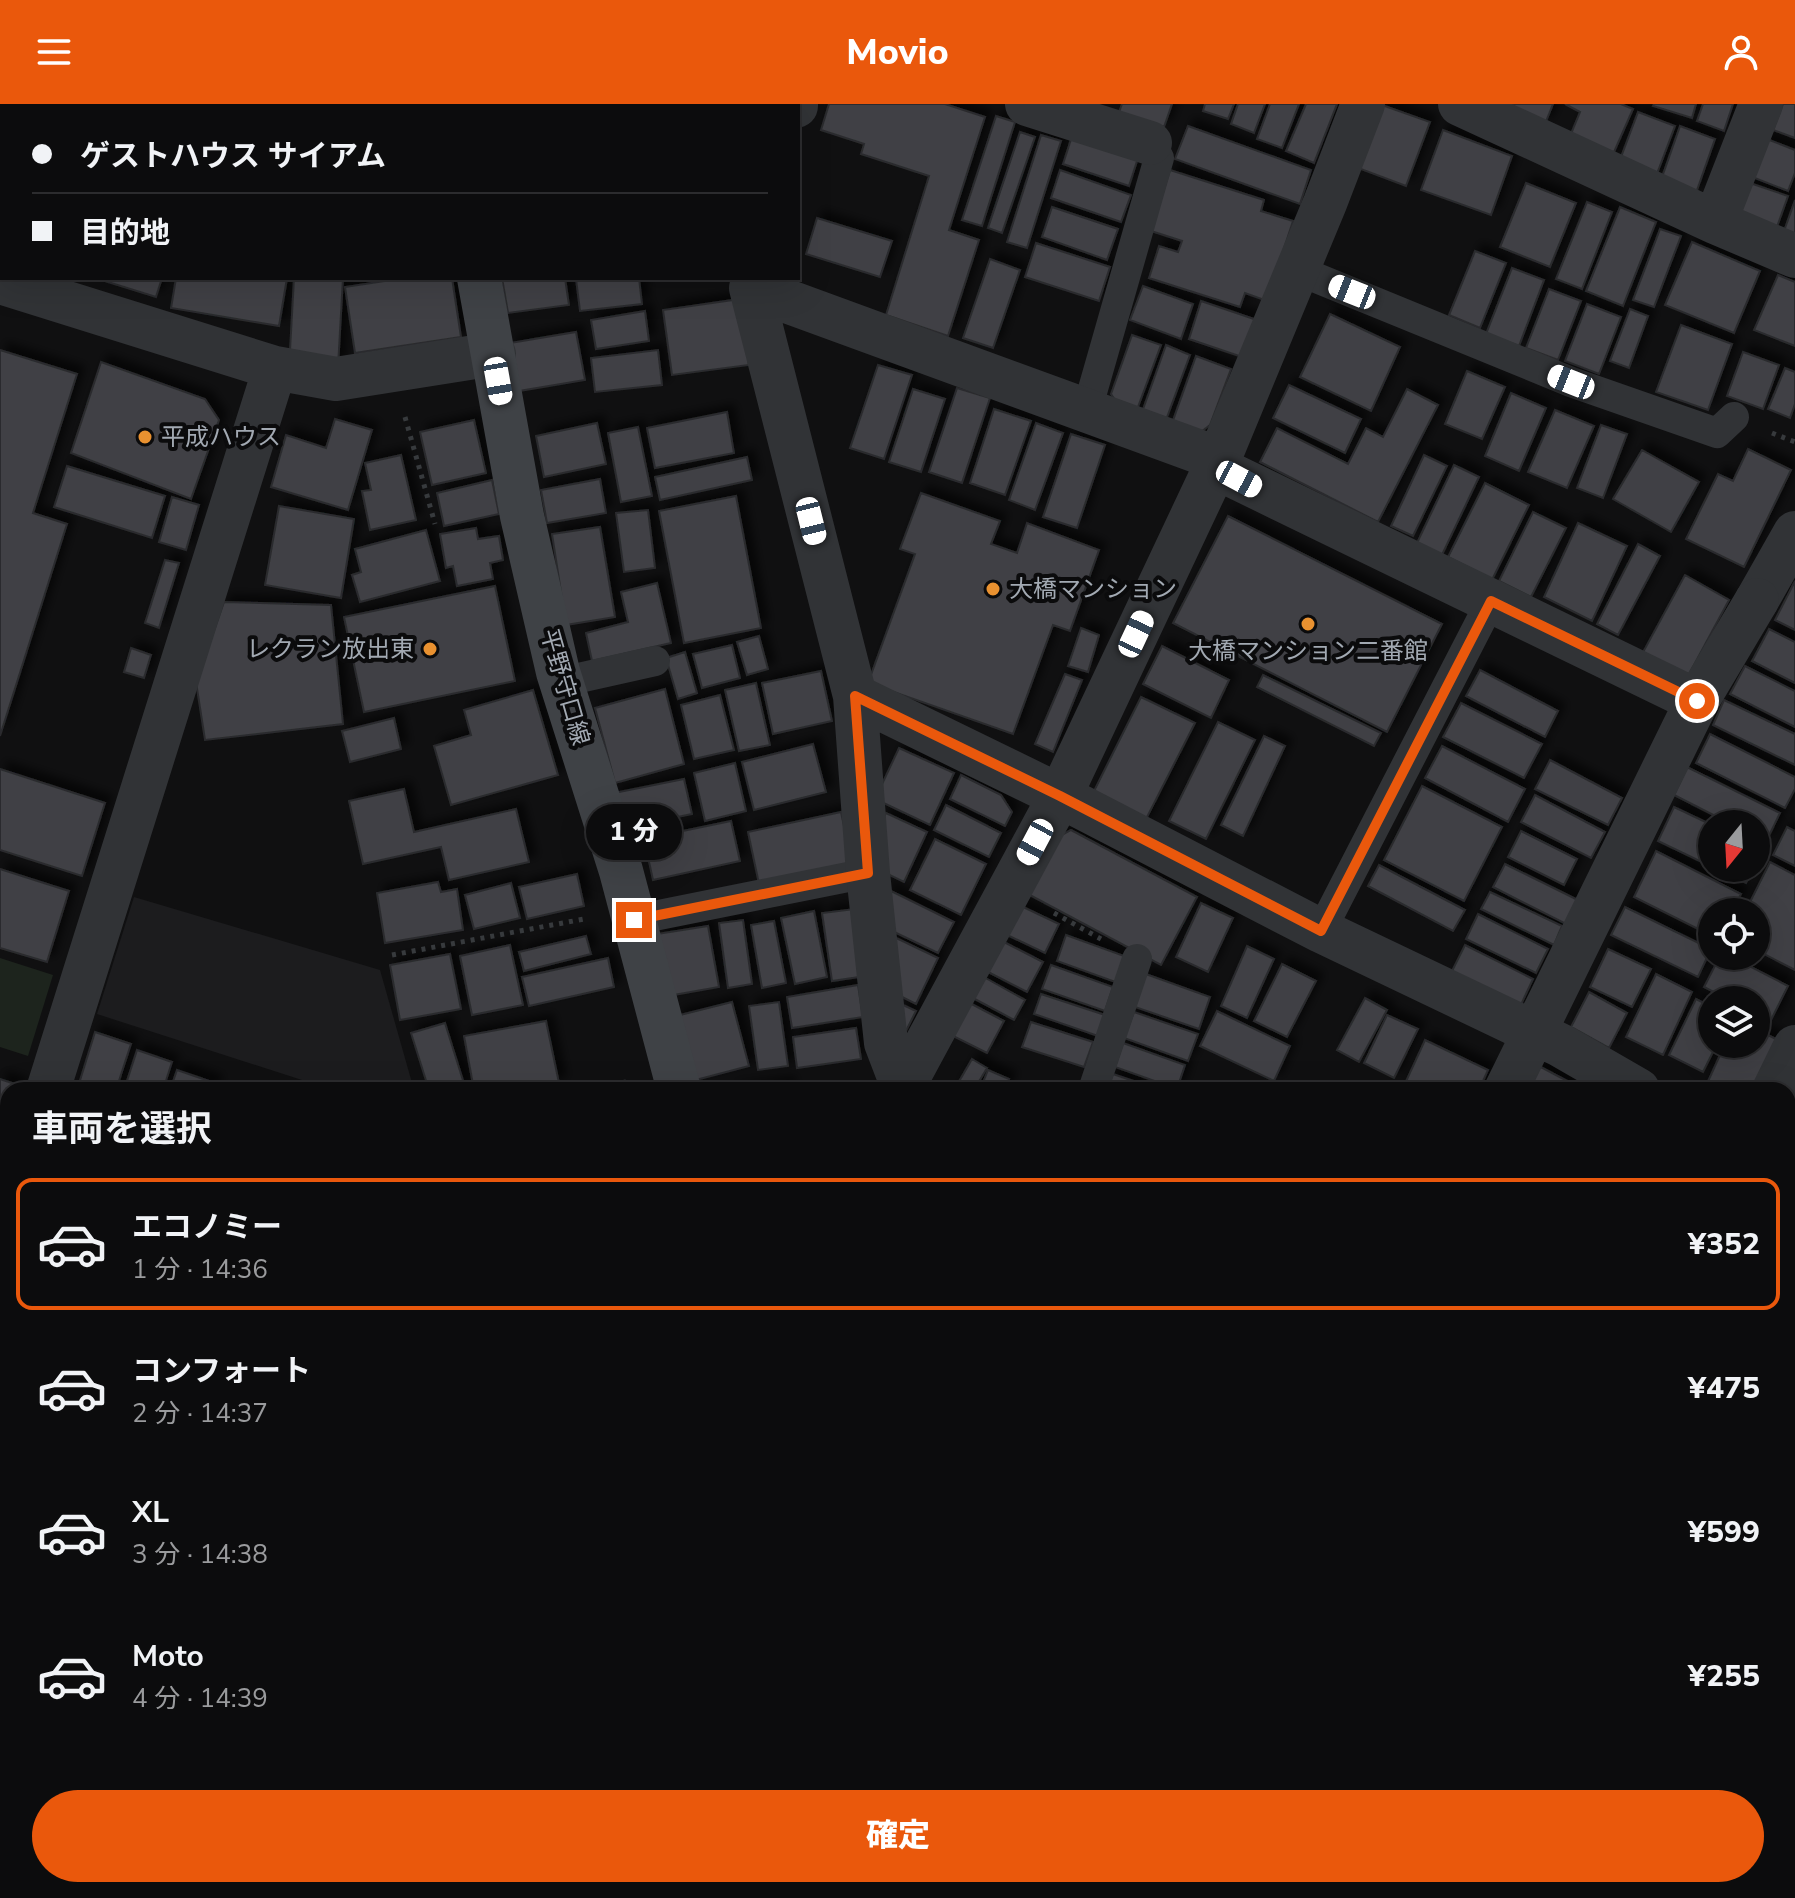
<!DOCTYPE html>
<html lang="ja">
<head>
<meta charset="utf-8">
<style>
  :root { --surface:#0c0c0d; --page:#151516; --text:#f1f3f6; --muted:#9a9b9d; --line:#2c2c2e; --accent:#ea580c }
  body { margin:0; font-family:"Nunito Sans","Noto Sans JP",sans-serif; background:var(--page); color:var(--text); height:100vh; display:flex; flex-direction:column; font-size:30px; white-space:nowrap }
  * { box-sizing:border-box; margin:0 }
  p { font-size:26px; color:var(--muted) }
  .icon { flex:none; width:44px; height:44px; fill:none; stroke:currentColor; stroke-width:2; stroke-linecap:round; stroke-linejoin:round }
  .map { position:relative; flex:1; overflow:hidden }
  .panel { position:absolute; left:0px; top:978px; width:1796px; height:816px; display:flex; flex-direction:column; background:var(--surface); border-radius:24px 24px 0 0; box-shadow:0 8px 32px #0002,0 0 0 2px var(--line) }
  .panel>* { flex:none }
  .banner { position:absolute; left:0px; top:0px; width:800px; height:176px; box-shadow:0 8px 32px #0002,0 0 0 2px var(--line); display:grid; align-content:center; height:176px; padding:0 32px; background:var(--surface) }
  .needle { width:52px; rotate:198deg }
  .buttons { position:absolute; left:1698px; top:706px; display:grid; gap:16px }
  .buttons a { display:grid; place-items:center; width:72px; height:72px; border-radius:50%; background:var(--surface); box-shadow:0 8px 32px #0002,0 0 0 2px var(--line); font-size:40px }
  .end { position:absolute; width:36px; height:36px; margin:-18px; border:10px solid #ea580c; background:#fff; box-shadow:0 0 0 4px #fff }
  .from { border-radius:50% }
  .bubble { position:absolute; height:56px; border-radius:28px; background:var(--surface); box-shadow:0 8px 32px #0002,0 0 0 2px var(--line); font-size:26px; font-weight:800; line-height:56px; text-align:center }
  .car { position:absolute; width:24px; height:48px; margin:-24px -12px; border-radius:10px; box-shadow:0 0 6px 2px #0007; background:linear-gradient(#fff 24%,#345 0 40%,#fff 0 76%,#345 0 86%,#fff 0) }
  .banner b { display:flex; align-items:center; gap:28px; height:76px; font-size:30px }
  .banner b+b { border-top:2px solid var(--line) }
  .banner i { width:20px; height:20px; background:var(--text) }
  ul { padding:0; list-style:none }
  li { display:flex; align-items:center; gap:24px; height:132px; margin:0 16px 12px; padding:0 16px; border:4px solid transparent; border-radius:16px }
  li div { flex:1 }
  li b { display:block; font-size:30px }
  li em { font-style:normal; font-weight:800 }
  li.selected { border-color:var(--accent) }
  li>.icon { width:72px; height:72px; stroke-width:1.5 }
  h2 { padding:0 32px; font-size:36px; line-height:96px }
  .primary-button { display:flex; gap:16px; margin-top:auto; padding:16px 32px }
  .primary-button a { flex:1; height:92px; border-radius:48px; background:var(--accent); color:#fff; font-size:32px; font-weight:800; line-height:92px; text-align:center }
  header { display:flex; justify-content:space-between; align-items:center; height:104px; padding:0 32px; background:var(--accent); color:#fff; font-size:36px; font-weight:800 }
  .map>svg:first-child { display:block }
  .built { fill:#1c1c1e }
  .green { fill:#1d241d }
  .building { fill:#3f4044; stroke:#2a2b2d; stroke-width:2; filter:url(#shadow) }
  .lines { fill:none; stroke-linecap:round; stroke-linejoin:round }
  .path { stroke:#373a3d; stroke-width:5; stroke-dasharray:4 6; stroke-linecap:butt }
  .service { stroke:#313336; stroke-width:30 }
  .pedestrian { stroke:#313336; stroke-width:44 }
  .minor { stroke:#313336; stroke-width:44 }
  .tertiary { stroke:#313336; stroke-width:44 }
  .secondary { stroke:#3f4246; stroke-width:44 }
  .route { stroke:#ea580c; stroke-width:10 }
  .poi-dot { fill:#e99130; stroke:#0b0b0c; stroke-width:3 }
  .labels { text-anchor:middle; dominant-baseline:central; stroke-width:8; stroke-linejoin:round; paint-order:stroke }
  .poi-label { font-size:24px; fill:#a2a9b2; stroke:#0b0b0c; text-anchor:start }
  .street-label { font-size:24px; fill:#a2a9b2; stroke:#0b0b0c }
</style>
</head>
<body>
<header><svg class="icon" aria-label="menu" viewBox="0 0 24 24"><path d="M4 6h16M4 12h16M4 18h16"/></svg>Movio<svg class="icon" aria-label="person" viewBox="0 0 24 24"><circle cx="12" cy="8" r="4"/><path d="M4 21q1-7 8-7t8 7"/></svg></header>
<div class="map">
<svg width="1795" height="1794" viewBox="0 0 1795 1794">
  <defs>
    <filter id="shadow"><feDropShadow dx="7" dy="-7" stdDeviation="4" flood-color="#0009"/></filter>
  </defs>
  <rect width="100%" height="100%" fill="#101011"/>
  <!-- built -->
  <path class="built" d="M134 793 380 866 414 986H333L97 910Z"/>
  <!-- green -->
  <path class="green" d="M0 854 53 871 28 952 0 943Z"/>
  <!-- building -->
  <path class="building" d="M51 0H118L125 2H51Z
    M273 0H375L374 2H273Z
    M483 0H635L636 2H483Z
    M664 0H729V2H664Z
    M829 0H945L985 13 949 126 979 136 948 232 886 211 929 72 861 50 864 40 821 26Z
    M1122 0H1172L1164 23 1119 8Z
    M1205 0H1234L1228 15 1203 7Z
    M1238 0H1265L1254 29 1231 20Z
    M1270 0H1299L1282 44 1257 35Z
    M1306 0H1337L1314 59 1286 47Z
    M1514 0H1553L1545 20 1511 6Z
    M1565 0H1621L1633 5 1611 55 1568 37 1580 8Z
    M1654 0H1696L1692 14 1653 2Z
    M1703 0H1733L1724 27 1697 17Z
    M1783 0H1795V34L1773 26Z
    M1382 1 1430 18 1406 82 1358 64Z
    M1638 8 1675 22 1655 75 1618 61Z
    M996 12 1015 18 982 122 962 116Z
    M1188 22 1311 66 1300 100 1175 55Z
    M1680 22 1715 35 1696 89 1661 76Z
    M1443 26 1512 52 1491 111 1421 86Z
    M1020 28 1035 33 1002 129 988 124Z
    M1073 29 1139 51 1129 82 1063 60Z
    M1041 31 1061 37 1027 144 1007 138Z
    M1762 33 1795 46V69L1788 87 1747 71Z
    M1060 66 1131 91 1121 118 1051 94Z
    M1170 66 1264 96 1261 107 1293 117 1267 197 1245 189 1240 203 1149 174 1159 142 1178 148 1182 137 1151 127Z
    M2 72V146L0 145V78Z
    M1744 77 1788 92 1773 134 1734 107Z
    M1526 79 1576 99 1550 163 1500 143Z
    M1795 96V135L1783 130Z
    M1587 98 1612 108 1582 185 1556 175Z
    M1052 103 1118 125 1107 156 1042 133Z
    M1620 103 1656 118 1623 202 1586 187Z
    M817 114 892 137 880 173 806 150Z
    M1660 125 1681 132 1654 203 1633 196Z
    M1692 138 1760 167 1734 229 1665 201Z
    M1036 139 1110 163 1099 197 1025 173Z
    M1475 147 1506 159 1480 224 1449 211Z
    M990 155 1020 166 993 244 963 234Z
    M1512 164 1544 176 1519 242 1486 230Z
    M1778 171 1795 178V242L1754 226Z
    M95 174H162L156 193Z
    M176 174H287L279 222 171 204Z
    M294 174H343L338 263 290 246Z
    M404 174H452L461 233 355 249 345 183Z
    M502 174H565L569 201 508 209Z
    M591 174H639L642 200 580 207 576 175Z
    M1143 182 1193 200 1181 235 1130 216Z
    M1549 185 1581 197 1558 256 1526 244Z
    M740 195 749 261 672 271 663 206Z
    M1201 197 1257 216 1245 254 1189 235Z
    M1587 200 1621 213 1599 270 1565 257Z
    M1630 205 1648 212 1629 264 1610 257Z
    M645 207 649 237 596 245 591 216Z
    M1330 210 1400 243 1371 307 1300 273Z
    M1681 221 1732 240 1708 306 1656 288Z
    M576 228 585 276 519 287 510 239Z
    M1132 231 1161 241 1135 311 1121 305 1111 290Z
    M1166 241 1190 251 1166 316 1142 308Z
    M0 246 77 270 33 409 67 420 0 632Z
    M658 246 662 281 595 288 591 254Z
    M1743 248 1779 261 1763 305 1727 292Z
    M1196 252 1231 265 1210 321 1197 331 1171 322Z
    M101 258 205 295 219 316 191 395 71 349Z
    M878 261 912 271 884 355 850 344Z
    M1785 264 1795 268V300L1790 314 1768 305Z
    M1467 267 1505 283 1482 335 1445 320Z
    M1289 281 1361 315 1345 349 1273 314Z
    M957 284 990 294 962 379 929 368Z
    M913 285 945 295 921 368 889 358Z
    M1407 285 1438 301 1378 418 1260 358 1277 324 1348 360 1366 324 1383 333Z
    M1511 289 1546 304 1519 367 1485 352Z
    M994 305 1031 317 1005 391 970 379Z
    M1555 306 1594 322 1567 384 1528 368Z
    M727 308 734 349 655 364 647 324Z
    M335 315 372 326 348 406 271 383 286 331 326 344Z
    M474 316 486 369 432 381 420 328Z
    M597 319 606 360 544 373 536 332Z
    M1036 319 1063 329 1035 406 1009 396Z
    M1601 321 1627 330 1603 394 1577 384Z
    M638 323 652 392 621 398 608 329Z
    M1071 330 1105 341 1077 424 1043 413Z
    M1748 345 1791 366 1744 463 1686 435 1718 370 1733 377Z
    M1642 346 1699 378 1671 428 1613 395Z
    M401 351 416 416 370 426 362 387 371 386 365 359Z
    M1424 351 1447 362 1413 432 1391 422Z
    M747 353 752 376 660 396 655 373Z
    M1454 361 1479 373 1441 453 1416 441Z
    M67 362 165 392 152 434 54 403Z
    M600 375 606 409 547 419 541 386Z
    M492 376 499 410 444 422 437 389Z
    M1485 379 1529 401 1492 476 1448 453Z
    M921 389 1000 417 991 440 1017 449 1027 419 1099 446 1070 527 1053 521 1013 630 868 579 915 450 900 445Z
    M736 392 761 524 684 539 659 407Z
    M172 393 199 401 186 446 159 438Z
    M279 402 354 415 341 494 265 481Z
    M648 406 655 464 624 468 616 409Z
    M1533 408 1566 424 1531 493 1499 477Z
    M1228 412 1442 520 1387 628 1173 519Z
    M1578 419 1627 442 1592 517 1544 493Z
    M600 423 615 513 566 521 552 430Z
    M476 424 478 435 499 432 503 456 490 459 493 475 457 482 453 462 446 464 440 430Z
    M426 426 440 477 360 498 352 471 361 468 355 445Z
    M1638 440 1660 452 1618 531 1597 520Z
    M165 456 179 459 159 524 145 519Z
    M1685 471 1729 496 1687 574 1642 550Z
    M1795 477V526L1775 516Z
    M657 479 671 539 592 557 586 529 628 518 621 488Z
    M495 482 515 577 364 608 344 513Z
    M224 498 331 501 343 620 205 636 196 578Z
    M1081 524 1099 531 1088 568 1068 562Z
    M1769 525 1795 538V579L1752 557Z
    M759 532 768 565 747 571 737 538Z
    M732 541 740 574 702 584 693 550Z
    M1162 542 1229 576 1211 614 1143 580Z
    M131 544 151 551 144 574 124 568Z
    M685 548 697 589 678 595 666 554Z
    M1745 562 1795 587V623L1730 590Z
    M1480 566 1558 607 1545 633 1466 592Z
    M821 567 832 617 773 630 762 579Z
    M1065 570 1082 576 1053 648 1035 640Z
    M1263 571 1381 629 1374 642 1257 583Z
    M756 579 770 641 739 647 725 586Z
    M665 585 684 660 615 679 595 604Z
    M533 586 558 671 451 701 434 642 471 631 464 606Z
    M720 591 734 646 694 655 681 601Z
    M1141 593 1195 619 1143 721 1090 695Z
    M1724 596 1795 630V661L1713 621Z
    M1461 599 1542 640 1524 674 1443 633Z
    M394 614 401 645 350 658 342 627Z
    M1218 618 1255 636 1206 735 1169 717Z
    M1710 630 1795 673V685L1785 704 1696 659Z
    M1264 632 1285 642 1243 732 1221 721Z
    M813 640 826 688 754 706 742 658Z
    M1442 642 1525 685 1508 718 1425 674Z
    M899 644 954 669 930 721 875 695Z
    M1550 656 1622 694 1608 721 1535 685Z
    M735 659 746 707 705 717 694 669Z
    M1687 663 1780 709 1766 738 1756 733V720H1731L1674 691Z
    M0 665 105 699 82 772 0 746Z
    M961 671 1001 691 1012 708 1005 722 950 695Z
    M684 675 692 710 621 725 614 689Z
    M1422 682 1502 723 1464 797 1384 756Z
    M404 685 414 728 516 705 529 758 449 776 441 743 363 760 349 697Z
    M1535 691 1605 728 1591 754 1521 718Z
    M946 701 1001 729 989 753 934 726Z
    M1674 703 1712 721V763L1658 737Z
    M841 708 852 759 759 780 748 728Z
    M886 709 927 728 904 778 879 766 873 736Z
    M731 717 740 757 653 776 644 735Z
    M1787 723 1795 727V762L1773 751Z
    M1071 726 1197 793 1161 861 1026 789 1053 736Z
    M1521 727 1577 755 1564 781 1508 753Z
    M935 735 986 760 961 811 910 786Z
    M1656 747 1741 790 1732 808H1712V832L1634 793Z
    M1770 758 1795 771V866L1756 846V808H1745Z
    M1505 760 1578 796 1566 820 1493 783Z
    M1379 761 1465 806 1453 827 1368 782Z
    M1715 764H1754L1746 779Z
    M0 765 69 787 47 858 0 844Z
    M577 770 584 802 527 815 519 783Z
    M438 778 441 788 457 785 463 826 385 839 377 789Z
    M511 779 520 814 474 825 465 791Z
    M885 784 954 818 938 849 890 826Z
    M1490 788 1562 822 1554 841 1481 805Z
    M1201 799 1233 814 1208 868 1176 853Z
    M1019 801 1059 820 1045 849 1005 830Z
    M1625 803 1711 845 1698 873 1611 831Z
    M863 804 873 871 832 877 822 809Z
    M814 807 827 873 795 880 781 814Z
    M1478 810 1548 845 1536 869 1466 835Z
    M743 816 752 880 728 884 719 819Z
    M774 817 786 879 762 884 751 821Z
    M708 822 719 883 668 892 657 830Z
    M890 831 938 854 916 900 892 888Z
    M1066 831 1127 853 1118 879 1057 857Z
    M586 832 591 850 524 867 519 848Z
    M1004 838 1043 858 1027 888 988 868Z
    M510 841 523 901 472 911 460 852Z
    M1465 841 1533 875 1519 905 1450 871Z
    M1247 842 1274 855 1247 914 1221 902Z
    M1608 845 1651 865 1632 903 1590 883Z
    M450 850 461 905 400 916 390 861Z
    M1720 852H1730L1788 882 1770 918 1756 910V896H1729L1704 883Z
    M608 854 614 883 529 902 522 873Z
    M1282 860 1316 877 1287 933 1254 917Z
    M1051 861 1113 883 1105 907 1042 885Z
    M1143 869 1210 893 1199 925 1132 902Z
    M1656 870 1692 888 1663 951 1626 933Z
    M982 872 1025 896 1014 916 971 893Z
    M858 881 863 913 792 924 787 893Z
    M1589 888 1627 909 1609 944 1571 923Z
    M1041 890 1105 911 1098 932 1034 910Z
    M1365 894 1387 906 1359 958 1337 946Z
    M1696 895 1712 903V940H1717L1703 968 1669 951Z
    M966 897 1004 917 987 949 949 930Z
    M732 898 749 962 692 977 676 912Z
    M779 898 788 962 758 966 749 902Z
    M901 900 916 907 903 933Z
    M1217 907 1290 942 1274 977 1200 942Z
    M1134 908 1198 930 1188 957 1124 934Z
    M1387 911 1418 925 1394 974 1364 959Z
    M546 917 559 979 521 986H474L464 932Z
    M1031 918 1093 938 1084 963 1022 943Z
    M445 919 466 986H429L411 929Z
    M856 924 861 955 797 964 793 933Z
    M1756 925 1778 936 1754 986H1704L1725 940H1756Z
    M95 928 131 940 116 986H77Z
    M1425 936 1488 966 1479 986H1402Z
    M1123 939 1185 961 1177 985 1115 963Z
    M137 946 172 958 163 986H124Z
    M972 955 987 964 974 986H954Z
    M1537 961 1575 981 1573 986H1524Z
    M177 966 215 979 213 986H170Z
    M988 966 1009 975 1004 986H980Z
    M1113 970 1160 986H1107Z
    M0 975 21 982 20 986H8V998L0 995Z
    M788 980 789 986H729Z
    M1788 1105 1795 1108V1170L1788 1167Z
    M1788 1181 1795 1184V1268L1788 1284Z
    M0 1230 8 1232V1259L0 1256Z
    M0 1262 8 1265V1291L0 1289Z
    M0 1299 8 1301V1374L0 1399Z
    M8 1405V1446L0 1443V1430Z
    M1795 1428V1453L1788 1450V1442Z
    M1788 1460 1795 1463V1498L1788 1495Z
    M1789 1510 1795 1513V1555L1788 1571Z
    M0 1641 8 1644V1745L0 1742Z
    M1795 1714V1758L1788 1756V1733Z
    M1788 1765 1795 1768V1794H1766L1768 1786H1788Z
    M0 1783 8 1786 34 1794H0Z
    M154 1786H196L194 1794H179Z
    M207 1786H341L339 1794H204Z
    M410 1786H586L583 1794H411L408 1793Z
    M606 1786H659L683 1794H603Z
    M1150 1786H1191L1188 1794H1146Z
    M1233 1786H1255L1282 1794H1230Z
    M1306 1786H1333L1331 1794H1312L1304 1792Z
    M1339 1786H1376L1374 1794H1337Z
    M1385 1786H1447L1444 1794H1382Z
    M1464 1786H1510L1507 1794H1461Z
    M1680 1786H1738L1751 1791 1749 1794H1677Z"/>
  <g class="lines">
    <!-- path -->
    <path class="path" d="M152 0 159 2
      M405 313 435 420
      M1772 329 1795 338
      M1054 809 1101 835
      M392 851 584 815
      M584 986 626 978
      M0 1211 8 1213"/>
    <!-- service -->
    <path class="service" d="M1297 166 1571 278 1717 329 1734 313
      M1087 306 1159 54 1150 39
      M561 578 655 557
      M634 816 868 769
      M1321 827 1491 497
      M1093 986 1137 855
      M1788 1365 1795 1349
      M1566 1786 1577 1794"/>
    <!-- pedestrian -->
    <path class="pedestrian" d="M1757 496 1795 429"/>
    <!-- minor -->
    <path class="minor" d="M1027 0 1150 39
      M1460 0 1715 118 1795 152
      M796 2V0
      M1715 118 1761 0
      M754 174 751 184 855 592 868 769 886 939 904 986
      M0 178 275 264 336 275 494 250
      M751 184 1219 355
      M1215 363 1697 597
      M855 592 1060 692 1321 827 1560 941 1638 986
      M903 983 1060 692 1219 355 1325 99 1363 0
      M48 986 275 264
      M1506 986 1697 597 1757 496
      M1774 986 1795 943
      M1788 1058 1795 1062
      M0 1140 8 1115
      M1788 1639 1795 1641
      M384 1794 387 1786"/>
    <!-- tertiary -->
    <path class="tertiary" d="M0 1511 8 1513
      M889 1786 915 1794"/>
    <!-- secondary -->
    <path class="secondary" d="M450 0V2
      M479 174 522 412 558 568 621 767 679 986
      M815 1794 816 1786"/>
  </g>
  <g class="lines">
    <!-- route -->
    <path class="route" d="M634 816 868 769 855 592 1060 692 1321 827 1491 497 1697 597"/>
  </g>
  <!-- markers -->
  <g class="poi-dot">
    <circle cx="145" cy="333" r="8"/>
    <circle cx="993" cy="485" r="8"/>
    <circle cx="1308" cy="520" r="8"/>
    <circle cx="430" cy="545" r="8"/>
  </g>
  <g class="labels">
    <!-- poi labels -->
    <g class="poi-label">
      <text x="161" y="333">平成ハウス</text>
      <text x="1009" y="485">大橋マンション</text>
      <text x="414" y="545" text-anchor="end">レクラン放出東</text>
      <text x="1308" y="547" text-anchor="middle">大橋マンション二番館</text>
    </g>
    <!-- street labels -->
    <g class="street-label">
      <text transform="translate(565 583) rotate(74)">平野守口線</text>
    </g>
  </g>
</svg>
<div class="buttons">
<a><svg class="needle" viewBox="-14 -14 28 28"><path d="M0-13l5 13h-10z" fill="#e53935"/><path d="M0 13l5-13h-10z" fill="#9a9b9d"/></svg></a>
<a><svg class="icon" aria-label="locate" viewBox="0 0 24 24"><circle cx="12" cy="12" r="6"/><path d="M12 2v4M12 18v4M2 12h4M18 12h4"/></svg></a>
<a><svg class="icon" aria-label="layers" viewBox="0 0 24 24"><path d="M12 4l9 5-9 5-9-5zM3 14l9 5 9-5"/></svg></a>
</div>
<i class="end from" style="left:1697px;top:597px"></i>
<i class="end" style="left:634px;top:816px"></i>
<div class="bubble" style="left:586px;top:700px;width:96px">1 分</div>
<i class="car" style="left:1352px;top:188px;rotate:292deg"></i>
<i class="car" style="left:498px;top:277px;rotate:170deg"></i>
<i class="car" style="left:1571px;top:278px;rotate:292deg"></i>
<i class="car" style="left:1239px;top:375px;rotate:118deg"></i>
<i class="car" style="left:811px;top:417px;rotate:166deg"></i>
<i class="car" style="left:1136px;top:530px;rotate:25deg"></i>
<i class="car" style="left:1035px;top:738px;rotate:208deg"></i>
<div class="banner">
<b><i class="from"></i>ゲストハウス サイアム</b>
<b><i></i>目的地</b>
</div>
<section class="panel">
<h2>車両を選択</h2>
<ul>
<li class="selected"><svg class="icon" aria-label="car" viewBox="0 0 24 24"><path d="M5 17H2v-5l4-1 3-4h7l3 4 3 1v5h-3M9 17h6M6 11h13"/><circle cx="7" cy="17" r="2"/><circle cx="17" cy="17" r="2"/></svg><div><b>エコノミー</b><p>1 分 · 14:36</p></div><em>¥352</em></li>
<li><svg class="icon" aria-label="car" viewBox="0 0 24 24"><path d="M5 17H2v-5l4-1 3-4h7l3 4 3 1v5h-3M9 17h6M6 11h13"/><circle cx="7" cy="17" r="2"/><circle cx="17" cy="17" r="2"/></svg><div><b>コンフォート</b><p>2 分 · 14:37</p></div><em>¥475</em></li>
<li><svg class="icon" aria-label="car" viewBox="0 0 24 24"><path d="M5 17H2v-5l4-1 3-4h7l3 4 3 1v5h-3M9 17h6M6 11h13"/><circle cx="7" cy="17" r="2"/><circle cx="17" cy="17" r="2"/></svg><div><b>XL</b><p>3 分 · 14:38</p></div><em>¥599</em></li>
<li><svg class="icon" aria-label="car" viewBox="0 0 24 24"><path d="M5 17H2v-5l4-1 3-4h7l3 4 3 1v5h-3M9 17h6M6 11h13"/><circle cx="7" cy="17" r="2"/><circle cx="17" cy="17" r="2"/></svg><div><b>Moto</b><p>4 分 · 14:39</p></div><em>¥255</em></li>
</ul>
<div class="primary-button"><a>確定</a></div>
</section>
</div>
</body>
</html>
